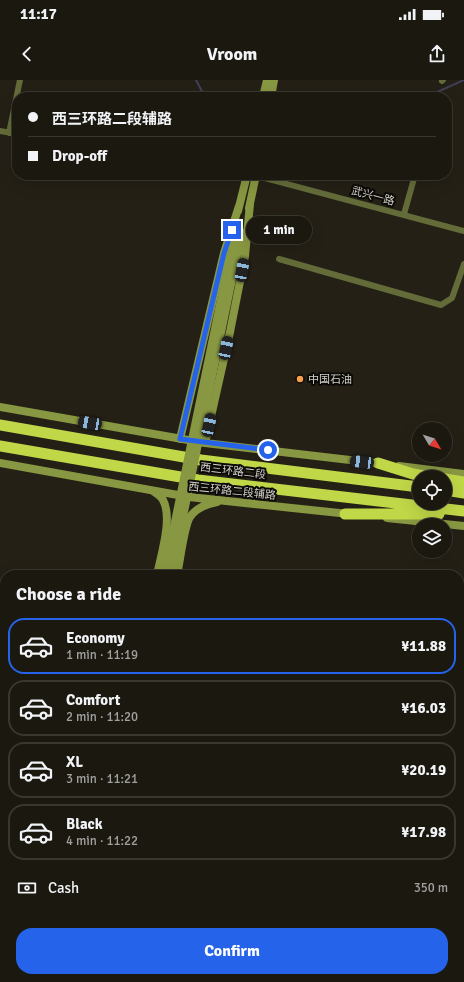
<!DOCTYPE html>
<html lang="en">
<head>
<meta charset="utf-8">
<style>
  :root { --surface:#1b1810; --page:#242119; --text:#f1f3f6; --muted:#a0a09f; --line:#393730; --accent:#2563eb }
  body { margin:0; font-family:Signika,"Noto Sans SC",sans-serif; background:var(--page); color:var(--text); height:100vh; display:flex; flex-direction:column; font-size:15px; white-space:nowrap }
  * { box-sizing:border-box; margin:0 }
  p { font-size:13px; color:var(--muted) }
  .icon { flex:none; width:22px; height:22px; fill:none; stroke:currentColor; stroke-width:2; stroke-linecap:round; stroke-linejoin:round }
  .map { position:relative; flex:1; overflow:hidden }
  .panel { position:absolute; left:0px; top:490px; width:464px; height:412px; display:flex; flex-direction:column; background:var(--surface); border-radius:16px 16px 0 0; box-shadow:0 4px 16px #0002,0 0 0 1px var(--line) }
  .panel>* { flex:none }
  .guide { position:absolute; left:12px; top:12px; width:440px; height:88px; border-radius:16px; box-shadow:0 4px 16px #0002,0 0 0 1px var(--line); display:grid; align-content:center; height:88px; padding:0 16px; background:var(--surface) }
  .needle { width:26px; rotate:129deg }
  .fabs { position:absolute; left:412px; top:342px; display:grid; gap:8px }
  .fabs a { display:grid; place-items:center; width:40px; height:40px; border-radius:50%; background:var(--surface); box-shadow:0 4px 16px #0002,0 0 0 1px var(--line); font-size:20px }
  .end { position:absolute; width:18px; height:18px; margin:-9px; border:5px solid #2563eb; background:#fff; box-shadow:0 0 0 2px #fff }
  .from { border-radius:50% }
  .bubble { position:absolute; height:28px; border-radius:14px; background:var(--surface); box-shadow:0 4px 16px #0002,0 0 0 1px var(--line); font-size:13px; font-weight:800; line-height:28px; text-align:center }
  .car { position:absolute; width:12px; height:24px; margin:-12px -6px; border-radius:5px; box-shadow:0 0 3px 1px #0007; background:linear-gradient(#222 24%,#8ab4d8 0 40%,#222 0 76%,#8ab4d8 0 86%,#222 0) }
  .guide b { display:flex; align-items:center; gap:14px; height:38px; font-size:15px }
  .guide b+b { border-top:1px solid var(--line) }
  .guide i { width:10px; height:10px; background:var(--text) }
  ul { padding:0; list-style:none }
  li { display:flex; align-items:center; gap:12px; height:56px; margin:0 8px 6px; padding:0 8px; border:2px solid var(--line); border-radius:16px }
  li div { flex:1 }
  li b { display:block; font-size:15px }
  li em { font-style:normal; font-weight:800 }
  li.active { border-color:var(--accent) }
  li>.icon { width:36px; height:36px; stroke-width:1.5 }
  h2 { padding:0 16px; font-size:18px; line-height:48px }
  .pay { display:flex; align-items:center; gap:10px; height:44px; padding:0 16px; font-size:15px }
  .pay p { margin-inline-start:auto }
  .action { display:flex; gap:8px; margin-top:auto; padding:8px 16px }
  .action a { flex:1; height:46px; border-radius:16px; background:var(--accent); color:#fff; font-size:16px; font-weight:800; line-height:46px; text-align:center }
  .status { display:flex; justify-content:space-between; align-items:center; height:28px; padding:0 20px; background:var(--surface); direction:ltr }
  .status svg { height:11px; fill:currentColor }
  header { display:flex; justify-content:space-between; align-items:center; height:52px; padding:0 16px; background:var(--surface); font-size:18px; font-weight:800 }
  .map>svg:first-child { display:block }
  .lines { fill:none; stroke-linecap:round; stroke-linejoin:round }
  .stream { stroke:#403f5a; stroke-width:2 }
  .street { stroke:#636c39; stroke-width:6 }
  .secondary { stroke:#889741; stroke-width:8 }
  .highway { stroke:#c0d748; stroke-width:11 }
  .secondary-bridge { stroke:#889741; stroke-width:8 }
  .route { stroke:#2563eb; stroke-width:5 }
  .poi-dot { fill:#f9a04d; stroke:#0c0a06; stroke-width:1.5 }
  .labels { text-anchor:middle; dominant-baseline:central; stroke-width:4; stroke-linejoin:round; paint-order:stroke }
  .street-label { font-size:11px; fill:#d4d1cb; stroke:#0c0a06 }
  .poi-label { font-size:11px; fill:#d4d1cb; stroke:#0c0a06; text-anchor:start }
</style>
</head>
<body>
<div class="status"><b>11:17</b><svg viewBox="0 0 49 12"><path d="M0 12V9h3v3zM5 12V6h3v6zM10 12V3h3v9zM15 12V0h3v12zM26 1h20v11H26zM47 4h2v5h-2z"/></svg></div>
<header><svg class="icon" aria-label="back" viewBox="0 0 24 24"><path d="M15 5l-7 7 7 7"/></svg>Vroom<svg class="icon" aria-label="share" viewBox="0 0 24 24"><path d="M12 15V3M7 8l5-5 5 5M5 13v7h14v-7"/></svg></header>
<div class="map">
<svg width="464" height="902" viewBox="0 0 464 902">
  <rect width="100%" height="100%" fill="#242016"/>
  <g class="lines">
    <!-- stream -->
    <path class="stream" d="M196 0 205 17
      M426 17 464 0"/>
    <!-- street -->
    <path class="street" d="M442 1 443 0
      M0 51 17 54
      M9 53 20 0
      M253 95 464 151
      M404 134 415 95
      M279 179 441 225 452 218 464 184
      M0 580 5 581
      M459 649H464"/>
    <!-- secondary -->
    <path class="secondary" d="M263 17 267 0
      M271 17 274 0
      M249 128 256 95
      M238 131 247 95
      M237 175 243 153
      M230 176 234 154
      M0 327 205 363 384 384
      M180 359 224 173 239 126
      M205 363 230 252 245 176 250 124
      M0 383 189 417 349 434
      M399 386 464 394
      M153 411C157 414 161 416 163 420 173 438 161 475 157 495
      M387 438 464 446
      M177 495C180 482 184 446 190 437 196 428 207 424 217 422
      M459 871 464 865
      M459 883H464
      M459 890 464 889
      M0 901 77 900 98 897
      M93 902 287 899 318 897"/>
    <!-- highway -->
    <path class="highway" d="M0 345 201 380 419 407
      M0 366 198 400 464 431
      M378 383 413 394 431 397
      M445 399 464 402
      M445 410 464 413
      M345 434H439"/>
    <!-- secondary-bridge -->
    <path class="secondary-bridge" d="M164 495 230 176
      M171 495 237 175"/>
  </g>
  <g class="lines">
    <!-- route -->
    <path class="route" d="M232 150 224 173 180 359 268 370"/>
  </g>
  <!-- markers -->
  <circle class="poi-dot" cx="300" cy="299" r="4"/>
  <g class="labels">
    <!-- street labels -->
    <g class="street-label">
      <text transform="translate(373 116) rotate(15)">武兴一路</text>
      <text transform="translate(233 391) rotate(7)">西三环路二段</text>
      <text transform="translate(232 411) rotate(6)">西三环路二段辅路</text>
    </g>
    <!-- poi labels -->
    <g class="poi-label">
      <text x="308" y="299">中国石油</text>
    </g>
  </g>
</svg>
<div class="fabs">
<a><svg class="needle" viewBox="-14 -14 28 28"><path d="M0-13l5 13h-10z" fill="#e53935"/><path d="M0 13l5-13h-10z" fill="#a0a09f"/></svg></a>
<a><svg class="icon" aria-label="locate" viewBox="0 0 24 24"><circle cx="12" cy="12" r="6"/><path d="M12 2v4M12 18v4M2 12h4M18 12h4"/></svg></a>
<a><svg class="icon" aria-label="layers" viewBox="0 0 24 24"><path d="M12 4l9 5-9 5-9-5zM3 14l9 5 9-5"/></svg></a>
</div>
<i class="end from" style="left:268px;top:370px"></i>
<i class="end" style="left:232px;top:150px"></i>
<div class="bubble" style="left:246px;top:136px;width:66px">1 min</div>
<i class="car" style="left:242px;top:190px;rotate:11deg"></i>
<i class="car" style="left:226px;top:268px;rotate:12deg"></i>
<i class="car" style="left:90px;top:343px;rotate:280deg"></i>
<i class="car" style="left:209px;top:345px;rotate:12deg"></i>
<i class="car" style="left:362px;top:382px;rotate:277deg"></i>
<div class="guide">
<b><i class="from"></i>西三环路二段辅路</b>
<b><i></i>Drop-off</b>
</div>
<section class="panel">
<h2>Choose a ride</h2>
<ul>
<li class="active"><svg class="icon" aria-label="car" viewBox="0 0 24 24"><path d="M5 17H2v-5l4-1 3-4h7l3 4 3 1v5h-3M9 17h6M6 11h13"/><circle cx="7" cy="17" r="2"/><circle cx="17" cy="17" r="2"/></svg><div><b>Economy</b><p>1 min · 11:19</p></div><em>¥11.88</em></li>
<li><svg class="icon" aria-label="car" viewBox="0 0 24 24"><path d="M5 17H2v-5l4-1 3-4h7l3 4 3 1v5h-3M9 17h6M6 11h13"/><circle cx="7" cy="17" r="2"/><circle cx="17" cy="17" r="2"/></svg><div><b>Comfort</b><p>2 min · 11:20</p></div><em>¥16.03</em></li>
<li><svg class="icon" aria-label="car" viewBox="0 0 24 24"><path d="M5 17H2v-5l4-1 3-4h7l3 4 3 1v5h-3M9 17h6M6 11h13"/><circle cx="7" cy="17" r="2"/><circle cx="17" cy="17" r="2"/></svg><div><b>XL</b><p>3 min · 11:21</p></div><em>¥20.19</em></li>
<li><svg class="icon" aria-label="car" viewBox="0 0 24 24"><path d="M5 17H2v-5l4-1 3-4h7l3 4 3 1v5h-3M9 17h6M6 11h13"/><circle cx="7" cy="17" r="2"/><circle cx="17" cy="17" r="2"/></svg><div><b>Black</b><p>4 min · 11:22</p></div><em>¥17.98</em></li>
</ul>
<div class="pay"><svg class="icon" aria-label="cash" viewBox="0 0 24 24"><path d="M3 7h18v10H3z"/><circle cx="12" cy="12" r="2"/></svg>Cash<p>350 m</p></div>
<div class="action"><a>Confirm</a></div>
</section>
</div>
</body>
</html>
